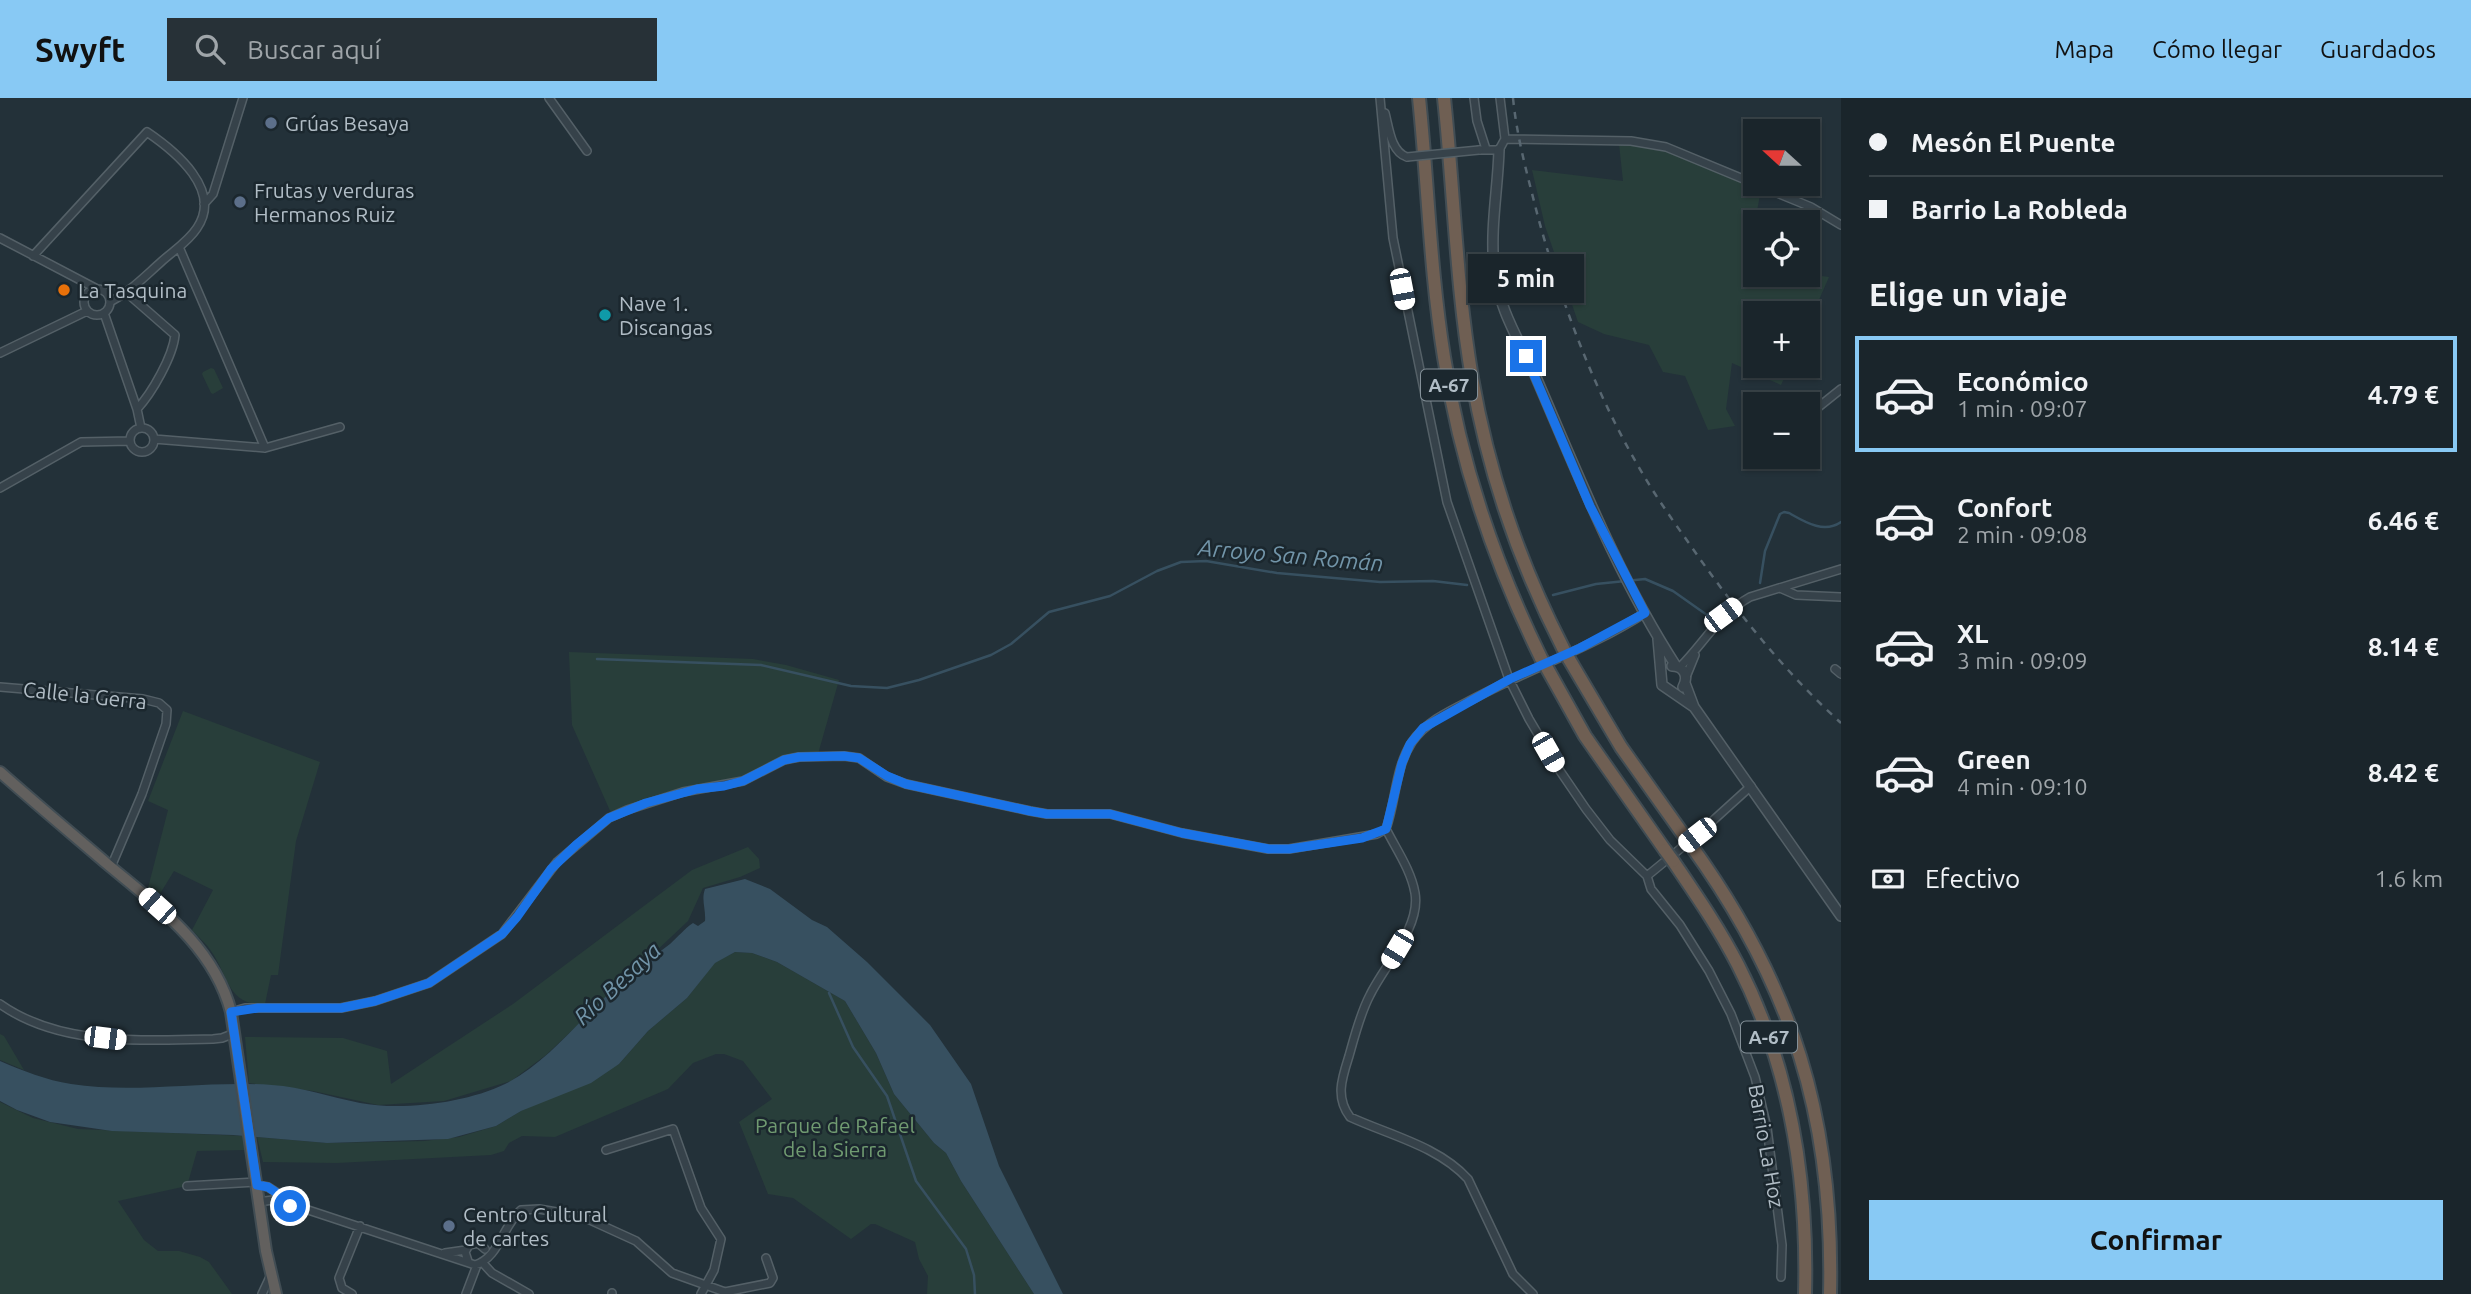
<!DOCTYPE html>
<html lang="es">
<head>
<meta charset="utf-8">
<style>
  :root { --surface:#1a252b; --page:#273137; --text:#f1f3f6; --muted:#9fa5a9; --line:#384247; --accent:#88c9f4 }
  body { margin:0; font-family:Ubuntu,sans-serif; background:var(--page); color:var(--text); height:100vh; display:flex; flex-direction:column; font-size:26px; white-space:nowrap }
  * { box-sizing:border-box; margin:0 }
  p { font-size:23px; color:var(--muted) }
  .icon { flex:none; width:38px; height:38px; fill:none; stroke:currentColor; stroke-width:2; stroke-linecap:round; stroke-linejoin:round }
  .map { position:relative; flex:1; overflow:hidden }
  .sheet { display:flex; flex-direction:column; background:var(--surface); width:630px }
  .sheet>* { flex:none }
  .top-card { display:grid; align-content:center; height:154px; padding:0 28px; background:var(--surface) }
  .needle { width:46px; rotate:291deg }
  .buttons { position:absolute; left:1743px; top:21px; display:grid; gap:14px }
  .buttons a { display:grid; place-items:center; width:77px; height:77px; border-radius:0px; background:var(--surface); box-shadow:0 2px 5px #0004,0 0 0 2px var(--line); font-size:35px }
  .end { position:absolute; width:32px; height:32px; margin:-16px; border:9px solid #1a73e8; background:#fff; box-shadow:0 0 0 4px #fff }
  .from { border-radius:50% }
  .bubble { position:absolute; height:49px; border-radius:0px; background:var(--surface); box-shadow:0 2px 5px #0004,0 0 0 2px var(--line); font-size:23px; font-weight:700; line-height:49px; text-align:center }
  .car { position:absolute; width:21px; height:42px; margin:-21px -10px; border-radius:9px; box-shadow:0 0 5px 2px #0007; background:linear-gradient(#fff 24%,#345 0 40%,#fff 0 76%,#345 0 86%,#fff 0) }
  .top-card b { display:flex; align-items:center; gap:24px; height:66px; font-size:26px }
  .top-card b+b { border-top:2px solid var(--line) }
  .top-card i { width:18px; height:18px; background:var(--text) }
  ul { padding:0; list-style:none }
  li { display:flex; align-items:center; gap:21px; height:116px; margin:0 14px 10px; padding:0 14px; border:4px solid transparent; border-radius:0px }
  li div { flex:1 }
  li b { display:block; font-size:26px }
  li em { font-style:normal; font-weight:700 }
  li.selected { border-color:var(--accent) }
  li>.icon { width:63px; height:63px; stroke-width:1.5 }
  h2 { padding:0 28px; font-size:32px; line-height:84px }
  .pay { display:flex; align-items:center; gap:18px; height:77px; padding:0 28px; font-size:26px }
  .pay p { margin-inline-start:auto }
  .button { display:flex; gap:14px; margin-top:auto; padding:14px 28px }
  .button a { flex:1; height:80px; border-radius:0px; background:var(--accent); color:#111; font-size:28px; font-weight:700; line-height:80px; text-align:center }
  header { display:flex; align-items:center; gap:42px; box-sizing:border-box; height:98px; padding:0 35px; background:var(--accent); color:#111 }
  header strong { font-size:33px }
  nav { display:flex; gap:38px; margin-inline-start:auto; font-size:24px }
  .search { width:490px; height:63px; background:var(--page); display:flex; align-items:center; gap:18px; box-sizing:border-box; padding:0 24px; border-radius:0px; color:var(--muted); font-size:26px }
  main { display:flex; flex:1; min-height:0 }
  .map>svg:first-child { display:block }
  .green { fill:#283e3a }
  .water { fill:#375060 }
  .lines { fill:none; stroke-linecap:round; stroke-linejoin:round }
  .stream { stroke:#375060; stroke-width:2.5 }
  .minor-casing { stroke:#546067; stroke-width:10 }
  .tertiary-casing { stroke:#546067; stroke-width:12 }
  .trunk-casing { stroke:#414d54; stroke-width:14 }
  .motorway-casing { stroke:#414d54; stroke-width:16 }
  .minor { stroke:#36424a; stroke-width:7 }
  .tertiary { stroke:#36424a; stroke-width:9 }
  .trunk { stroke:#62605e; stroke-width:10 }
  .motorway { stroke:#6f5f53; stroke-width:12 }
  .rail { stroke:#586771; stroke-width:2.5; stroke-dasharray:7 7; stroke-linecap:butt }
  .minor-bridge-casing { stroke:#546067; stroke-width:10; stroke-linecap:butt }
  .motorway-bridge-casing { stroke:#414d54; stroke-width:16; stroke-linecap:butt }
  .minor-bridge { stroke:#36424a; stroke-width:7 }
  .motorway-bridge { stroke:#6f5f53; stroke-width:12 }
  .route { stroke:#1a73e8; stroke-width:9 }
  .service-dot { fill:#5c6f8a; stroke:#1b272e; stroke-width:2.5 }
  .food-dot { fill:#e8710a; stroke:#1b272e; stroke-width:2.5 }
  .culture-dot { fill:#0f9aa8; stroke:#1b272e; stroke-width:2.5 }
  .labels { text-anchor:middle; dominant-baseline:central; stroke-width:5; stroke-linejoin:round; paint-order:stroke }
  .shield { fill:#1b272e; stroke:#849098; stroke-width:2 }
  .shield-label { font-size:19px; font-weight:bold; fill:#b1bdc6 }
  .poi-label { font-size:21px; fill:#b1bdc6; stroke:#1b272e; text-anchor:start }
  .street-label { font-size:21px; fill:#b1bdc6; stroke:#1b272e }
  .park-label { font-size:21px; fill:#709b71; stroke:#1b272e }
  .water-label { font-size:23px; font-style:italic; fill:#7295a9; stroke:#1b272e }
</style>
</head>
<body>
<header>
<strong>Swyft</strong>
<div class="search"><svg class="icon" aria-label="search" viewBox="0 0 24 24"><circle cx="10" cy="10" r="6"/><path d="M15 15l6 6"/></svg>Buscar aquí</div>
<nav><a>Mapa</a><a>Cómo llegar</a><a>Guardados</a></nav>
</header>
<main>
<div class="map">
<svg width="1841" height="1196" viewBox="0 0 1841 1196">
  <rect width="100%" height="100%" fill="#233139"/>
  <!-- green -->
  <path class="green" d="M1619 46 1666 49 1755 82V86H1762L1747 167 1755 169V177L1808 176 1829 179 1808 227V215H1755V268H1790L1781 287 1732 265 1726 311 1735 328 1708 332 1685 278 1663 274 1649 247 1604 236 1578 224 1545 128 1532 72 1623 83Z
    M211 270 214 271 223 290 213 296 211 295 202 276 203 274Z
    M569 554 753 561 786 567 839 582 818 656 787 657 748 678 720 686 677 692 611 715 572 627Z
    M183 613 320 664 296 743 278 877H271L265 906C227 908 229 878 211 853 206 845 198 839 192 832L213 792 174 773 158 799 148 790 168 712 148 703Z
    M748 749 759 761 760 770 740 779 703 790 688 823 546 957 511 983 444 1003 378 1007 313 993 249 985 245 939 343 940 387 953 391 986 513 906 692 772Z
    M735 854 752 855 777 864 845 903 876 955 894 996 934 1045 946 1055 961 1083 1034 1196H927L928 1178 919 1161 915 1144 875 1126H871L851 1141 793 1100 768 1096 739 1024 772 1001 743 963 724 956H716L693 965 668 991 555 1039 522 1038 509 1045 504 1053 491 1057 337 1065 263 1064 257 1039 327 1045 424 1043 459 1039 496 1028 521 1013 619 966 648 933 687 900 714 865Z
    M0 936 4 938 24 972 0 962Z
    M0 1004 33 1020 78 1031 245 1038V1052L197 1053 187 1088 118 1103 144 1142 158 1153H179L200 1159 209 1164 232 1196H0Z"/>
  <!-- water -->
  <path class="water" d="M745 781 770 791 812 822 827 829 867 864 930 927 971 986 999 1068 1063 1196H1034L961 1083 946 1055 934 1045 894 996 876 955 845 903 777 864 752 855 735 854 715 865 687 900 648 933 619 966 591 985 521 1013 496 1028 448 1041 327 1045 233 1037 112 1033 50 1024 17 1012 0 1003V963C23 973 46 982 71 986 137 996 205 982 272 987 302 989 330 999 360 1005 402 1013 466 1005 505 986 543 967 571 932 601 903 623 882 646 864 670 846 678 839 684 831 693 825L698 828 705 823C706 811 701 802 705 791Z"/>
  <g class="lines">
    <!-- stream -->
    <path class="stream" d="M1760 485 1765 453 1780 416 1784 414 1789 415C1805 424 1824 436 1841 424
      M1553 497 1596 486 1645 481 1673 493 1707 517 1721 507
      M597 561 761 567 851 588 887 590 919 582 991 557 1011 546 1049 514 1110 498 1157 473 1181 464 1206 463 1277 475 1380 484 1433 483 1467 487
      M829 895 853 949 887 998 916 1083 966 1151 974 1177 975 1196"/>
    <defs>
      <path id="minor" d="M549 0 587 53
        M1380 0 1393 140 1447 404 1509 581 1529 621 1558 670 1586 711 1610 742 1647 778 1651 791 1680 827 1709 873 1731 916 1755 979 1767 1030 1782 1147 1781 1179
        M1474 0 1477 23 1486 51
        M1385 15C1389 30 1391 54 1407 59
        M1505 41 1631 43 1666 49 1811 109 1841 127
        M1479 52H1499L1505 41 1500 0
        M204 106 213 96 243 0
        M0 140 99 192
        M179 149 265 350
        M33 158 147 34C175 53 223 92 197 130 188 144 173 153 161 164 144 179 131 193 110 204
        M84 204a13 13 0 1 1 26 0a13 13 0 1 1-26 0Z
        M127 195 175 237C173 258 152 295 137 311
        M104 215 137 311 141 330
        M0 255 87 213
        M1811 315 1841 291
        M130 342a12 12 0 1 1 24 0a12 12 0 1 1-24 0Z
        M154 341 265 350 340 329
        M0 390 81 344 130 343
        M1780 490 1796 497 1841 499
        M1680 569C1705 544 1718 517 1750 499L1841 471
        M1835 571 1841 576
        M1686 579 1695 557
        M0 589 143 601 159 605 167 612 166 626 142 696 111 769
        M1386 731C1396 751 1411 772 1415 795 1421 829 1384 868 1370 897 1360 916 1355 937 1349 958 1342 980 1335 999 1350 1019 1389 1037 1438 1048 1468 1081L1513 1176 1533 1196
        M1647 778 1697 737 1751 688
        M0 906C61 949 142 942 213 941L222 940 235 935
        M231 914 245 910H341L375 903 429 885 502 836 557 764 609 720 627 712 683 694 743 683 784 662 799 659 844 658 859 660 887 679 906 686 1030 713 1047 716H1110L1182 735 1268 751H1289L1377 736 1386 731C1396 703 1395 670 1412 644 1427 622 1454 611 1477 599 1532 570 1592 549 1645 515
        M606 1052 673 1031 701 1110 721 1141 714 1172 701 1196
        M257 1087 268 1089 293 1105
        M187 1088 256 1084
        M258 1104 273 1102 296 1108 475 1167C499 1160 503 1127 521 1112L539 1111 574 1117 590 1122 636 1143 672 1175 725 1194 770 1185 773 1180 766 1160
        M445 1155 466 1152
        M468 1163 465 1154 469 1147 478 1145 485 1151
        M482 1164 492 1175 529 1196
        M262 1196 270 1179
        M352 1196 342 1190 339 1180 360 1128
        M466 1196 477 1167
        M612 1196V1195"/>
      <path id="tertiary" d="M1499 52C1498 90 1490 130 1494 169 1497 207 1519 243 1535 277 1578 376 1617 477 1676 568
        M1658 541 1662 587 1694 609
        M1672 568C1684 568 1689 578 1683 589
        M1685 585 1694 609 1841 818"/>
      <path id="trunk" d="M0 674C35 705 71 735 106 765 156 807 214 848 231 914L266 1153 276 1196"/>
      <path id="motorway" d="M1419 0C1428 86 1430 173 1444 259 1460 364 1494 464 1541 560
        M1444 0C1454 93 1456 187 1472 280 1488 373 1520 466 1563 550
        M1569 561 1621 649 1685 739
        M1547 570 1585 638 1665 752
        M1690 746C1793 888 1834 1021 1830 1196
        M1673 763C1696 797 1719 830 1738 867 1791 970 1808 1081 1805 1196"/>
    </defs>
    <!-- minor casing -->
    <use href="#minor" class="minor-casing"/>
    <!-- tertiary casing -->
    <use href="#tertiary" class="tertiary-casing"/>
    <!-- trunk casing -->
    <use href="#trunk" class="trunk-casing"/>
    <!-- motorway casing -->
    <use href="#motorway" class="motorway-casing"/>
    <!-- minor -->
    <use href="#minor" class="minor"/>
    <!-- tertiary -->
    <use href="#tertiary" class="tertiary"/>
    <!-- trunk -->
    <use href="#trunk" class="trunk"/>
    <!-- motorway -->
    <use href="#motorway" class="motorway"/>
    <!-- rail -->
    <path class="rail" d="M1513 0C1517 41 1528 79 1538 119 1564 214 1600 308 1652 391 1667 415 1684 438 1700 461 1742 520 1787 576 1841 625"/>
    <defs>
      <path id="minor-bridge" d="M1407 59 1479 52"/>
      <path id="motorway-bridge" d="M1563 550 1569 561
        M1541 560 1547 570
        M1685 739 1690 746
        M1665 752 1673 763"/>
    </defs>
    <!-- minor-bridge casing -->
    <use href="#minor-bridge" class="minor-bridge-casing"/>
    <!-- motorway-bridge casing -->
    <use href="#motorway-bridge" class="motorway-bridge-casing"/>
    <!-- minor-bridge -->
    <use href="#minor-bridge" class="minor-bridge"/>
    <!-- motorway-bridge -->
    <use href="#motorway-bridge" class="motorway-bridge"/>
  </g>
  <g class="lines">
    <!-- route -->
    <path class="route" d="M290 1108H296L268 1089 257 1087 231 914 258 910H341L375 903 429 885 502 836 517 819 551 771 576 747 609 720 646 705 697 691 724 688 743 683 784 662 799 659 844 658 859 660 887 678 906 686 1030 713 1047 716H1110L1182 735 1269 751H1289L1362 740 1386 731 1402 665 1410 646 1423 630 1510 581 1580 550 1645 515 1590 408 1526 258"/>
  </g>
  <!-- markers -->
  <g class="service-dot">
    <circle cx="271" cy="25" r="7"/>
    <circle cx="240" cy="104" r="7"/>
    <circle cx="449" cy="1128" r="7"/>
  </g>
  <circle class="food-dot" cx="64" cy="192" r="7"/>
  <circle class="culture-dot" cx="605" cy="217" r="7"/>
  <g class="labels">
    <!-- shield labels -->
    <g class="shield">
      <rect x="1421" y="271.5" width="56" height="31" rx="5"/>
      <rect x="1741" y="923.5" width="56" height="31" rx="5"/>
    </g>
    <g class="shield-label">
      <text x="1449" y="287">A-67</text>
      <text x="1769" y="939">A-67</text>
    </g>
    <!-- poi labels -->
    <g class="poi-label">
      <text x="285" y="25">Grúas Besaya</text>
      <text x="254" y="92">Frutas y verduras<tspan x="254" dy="24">Hermanos Ruiz</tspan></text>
      <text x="78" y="192">La Tasquina</text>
      <text x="619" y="205">Nave 1.<tspan x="619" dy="24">Discangas</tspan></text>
      <text x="463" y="1116">Centro Cultural<tspan x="463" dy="24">de cartes</tspan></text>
    </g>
    <!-- street labels -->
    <g class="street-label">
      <text transform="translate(85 597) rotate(6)">Calle la Gerra</text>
      <text transform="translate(1767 1048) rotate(80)">Barrio La Hoz</text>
    </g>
    <!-- park labels -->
    <g class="park-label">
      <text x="835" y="1027">Parque de Rafael<tspan x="835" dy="24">de la Sierra</tspan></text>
    </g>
    <!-- water labels -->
    <g class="water-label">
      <text transform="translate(1291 457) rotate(5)">Arroyo San Román</text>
      <text transform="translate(617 885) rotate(-43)">Río Besaya</text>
    </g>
  </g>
</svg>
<div class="buttons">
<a><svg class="needle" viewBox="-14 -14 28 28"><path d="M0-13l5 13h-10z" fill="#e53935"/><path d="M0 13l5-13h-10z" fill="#9fa5a9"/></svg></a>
<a><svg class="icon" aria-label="locate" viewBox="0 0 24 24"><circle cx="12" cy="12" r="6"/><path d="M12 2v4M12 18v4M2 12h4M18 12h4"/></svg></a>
<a>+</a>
<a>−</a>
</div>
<i class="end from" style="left:290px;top:1108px"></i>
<i class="end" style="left:1526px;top:258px"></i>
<div class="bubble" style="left:1468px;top:156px;width:116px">5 min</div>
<i class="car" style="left:1402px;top:191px;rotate:169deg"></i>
<i class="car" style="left:1723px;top:517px;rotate:53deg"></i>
<i class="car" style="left:1548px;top:654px;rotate:150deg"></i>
<i class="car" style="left:1697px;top:737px;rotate:232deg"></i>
<i class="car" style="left:157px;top:808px;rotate:312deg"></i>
<i class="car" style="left:1397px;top:851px;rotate:211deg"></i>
<i class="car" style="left:105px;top:940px;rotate:97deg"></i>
</div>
<section class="sheet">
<div class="top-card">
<b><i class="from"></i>Mesón El Puente</b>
<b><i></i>Barrio La Robleda</b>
</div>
<h2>Elige un viaje</h2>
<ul>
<li class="selected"><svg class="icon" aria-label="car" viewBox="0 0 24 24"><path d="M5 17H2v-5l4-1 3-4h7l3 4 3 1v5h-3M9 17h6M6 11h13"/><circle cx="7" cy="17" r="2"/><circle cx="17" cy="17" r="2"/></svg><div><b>Económico</b><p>1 min · 09:07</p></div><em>4.79 €</em></li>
<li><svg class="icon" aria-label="car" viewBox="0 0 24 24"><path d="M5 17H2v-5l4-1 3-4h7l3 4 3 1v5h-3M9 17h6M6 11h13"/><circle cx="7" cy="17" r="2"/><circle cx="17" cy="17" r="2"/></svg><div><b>Confort</b><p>2 min · 09:08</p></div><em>6.46 €</em></li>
<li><svg class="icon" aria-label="car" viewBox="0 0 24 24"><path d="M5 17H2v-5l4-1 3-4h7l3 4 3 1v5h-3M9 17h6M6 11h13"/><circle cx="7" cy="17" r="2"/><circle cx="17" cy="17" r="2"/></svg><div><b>XL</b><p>3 min · 09:09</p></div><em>8.14 €</em></li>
<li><svg class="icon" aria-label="car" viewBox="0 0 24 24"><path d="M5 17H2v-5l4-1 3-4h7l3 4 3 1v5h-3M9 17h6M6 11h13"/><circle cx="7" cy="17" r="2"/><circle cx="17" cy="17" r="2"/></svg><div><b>Green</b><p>4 min · 09:10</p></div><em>8.42 €</em></li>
</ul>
<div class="pay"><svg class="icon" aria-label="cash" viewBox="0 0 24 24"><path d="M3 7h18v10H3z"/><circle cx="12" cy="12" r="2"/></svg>Efectivo<p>1.6 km</p></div>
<div class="button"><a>Confirmar</a></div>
</section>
</main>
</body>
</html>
